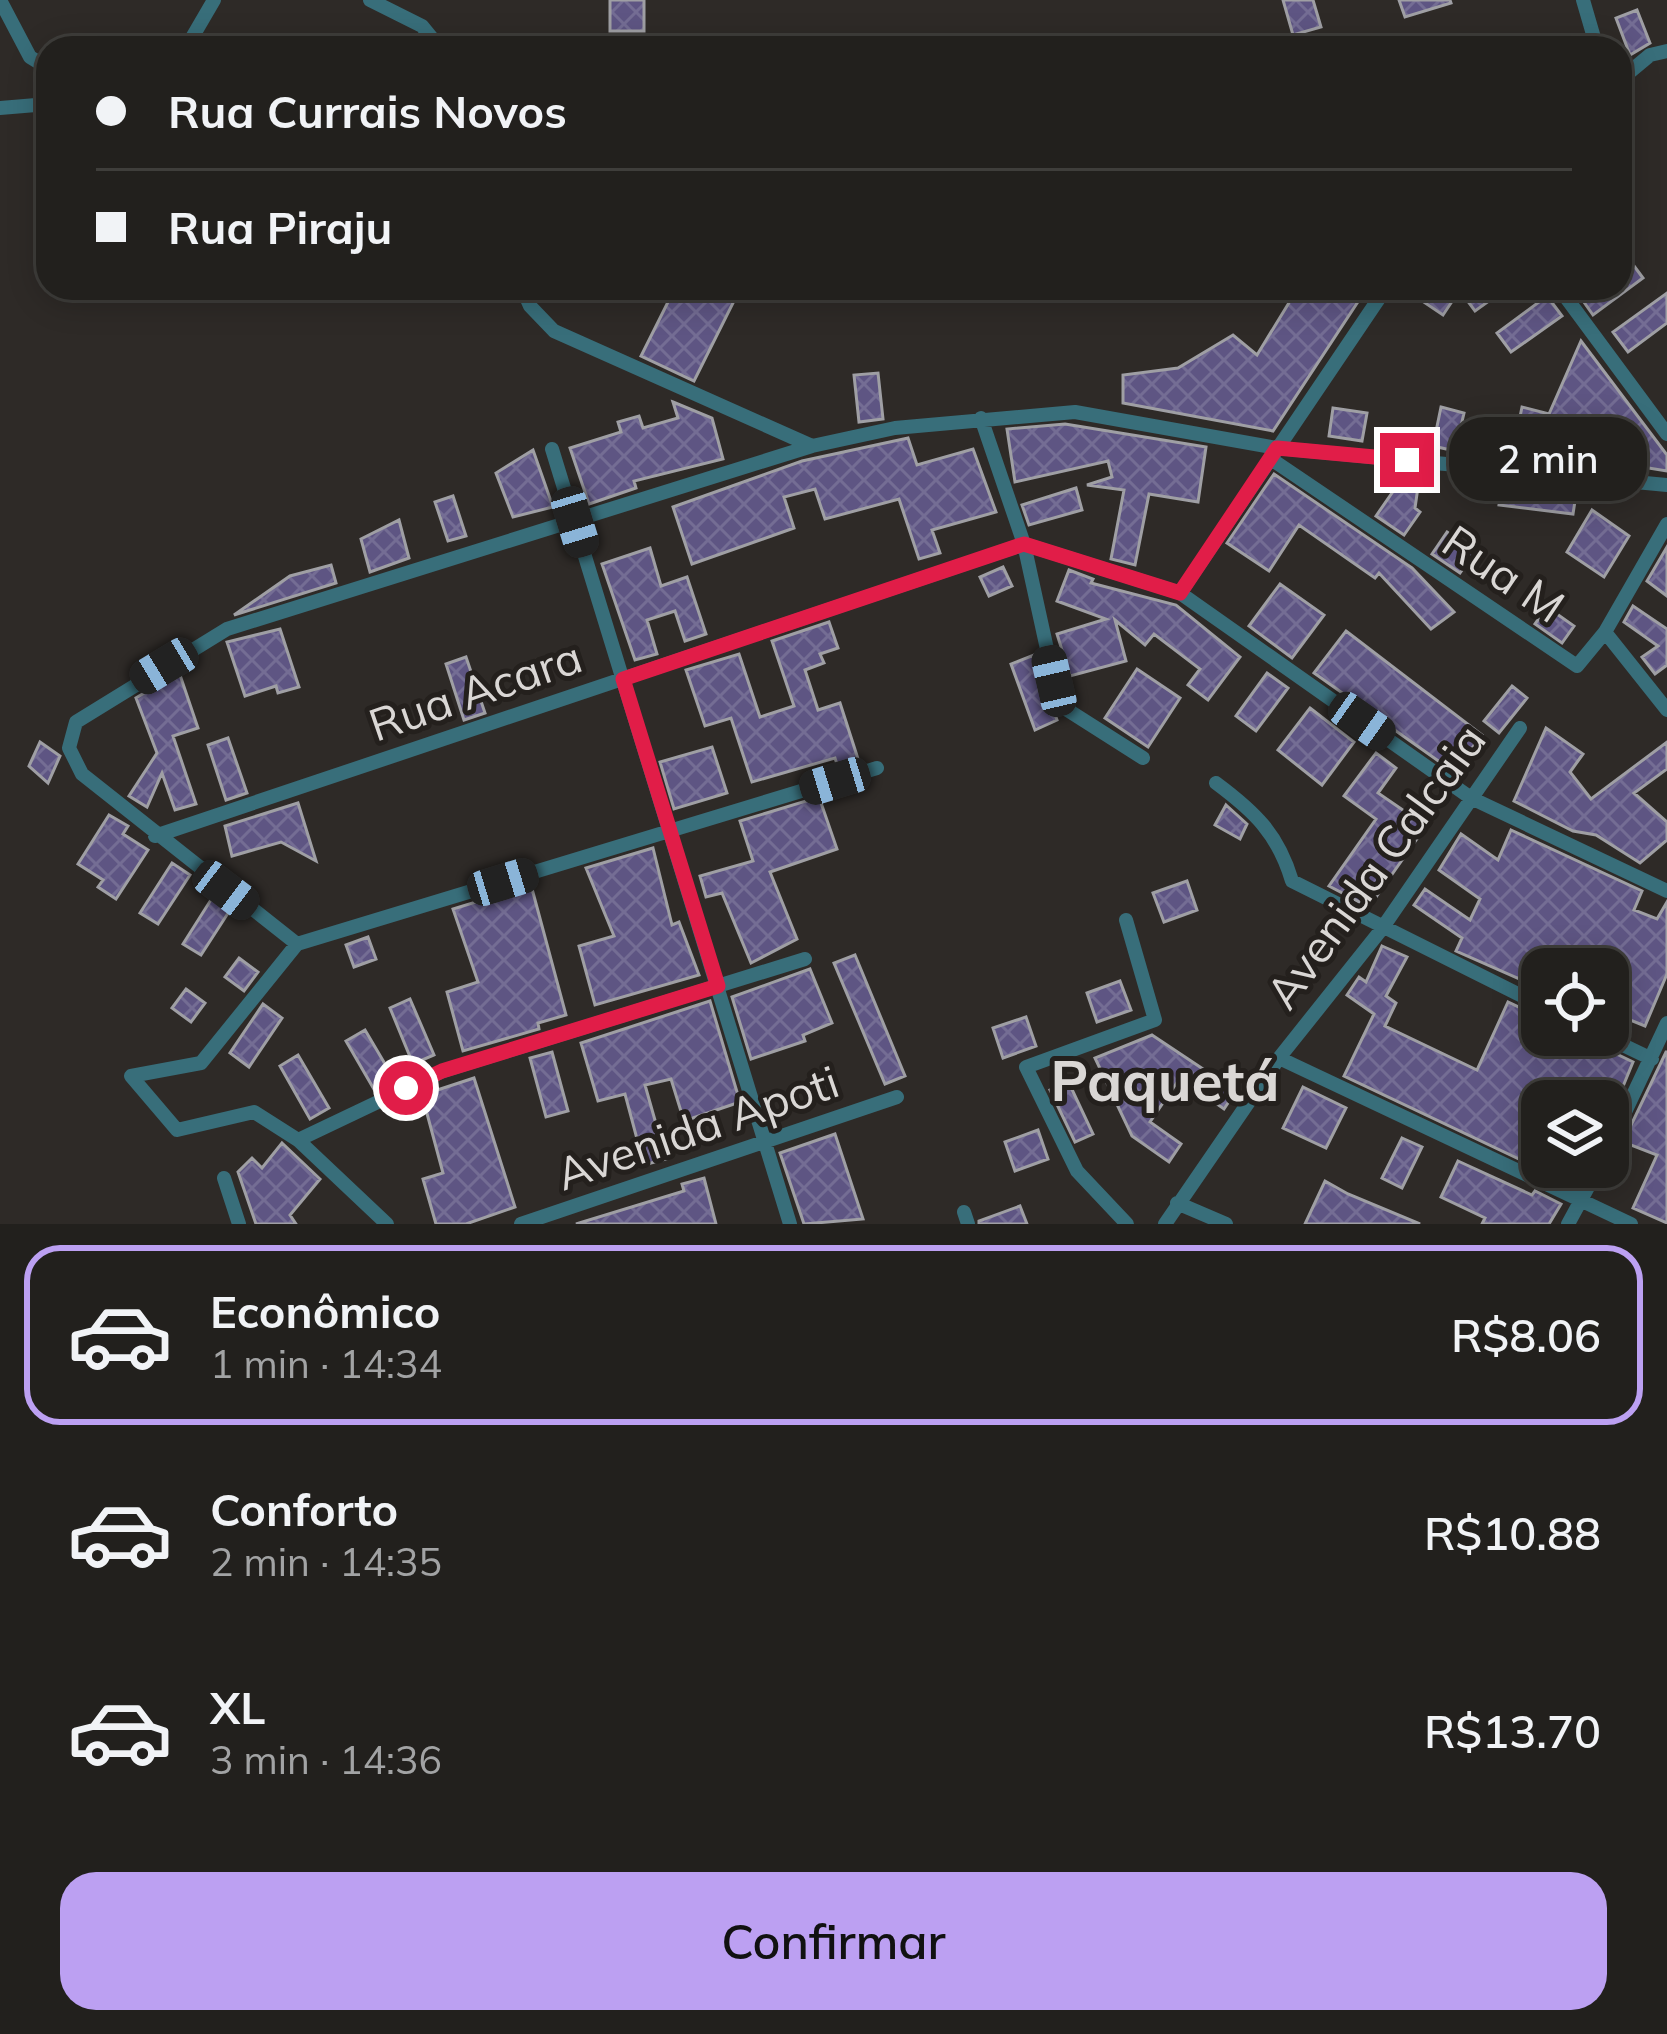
<!DOCTYPE html>
<html lang="pt">
<head>
<meta charset="utf-8">
<style>
  :root { --surface:#22201d; --page:#2a2826; --text:#f1f3f6; --muted:#a2a3a4; --line:#3f3e3b; --accent:#bca0f2 }
  body { margin:0; font-family:Mulish,sans-serif; background:var(--page); color:var(--text); height:100vh; display:flex; flex-direction:column; font-size:45px; white-space:nowrap }
  * { box-sizing:border-box; margin:0 }
  p { font-size:39px; color:var(--muted) }
  .icon { flex:none; width:66px; height:66px; fill:none; stroke:currentColor; stroke-width:2; stroke-linecap:round; stroke-linejoin:round }
  .map { position:relative; height:1224px; overflow:hidden }
  .side { display:flex; flex-direction:column; background:var(--surface); flex:1 }
  .side>* { flex:none }
  .banner { position:absolute; left:36px; top:36px; width:1596px; height:264px; border-radius:36px; box-shadow:0 6px 30px #0003,0 0 0 3px var(--line); display:grid; align-content:center; height:264px; padding:0 60px; background:var(--surface) }
  .fabs { position:absolute; left:1521px; top:948px; display:grid; gap:24px }
  .fabs a { display:grid; place-items:center; width:108px; height:108px; border-radius:24px; background:var(--surface); box-shadow:0 6px 30px #0003,0 0 0 3px var(--line); font-size:60px }
  .end { position:absolute; width:54px; height:54px; margin:-27px; border:15px solid #e11d48; background:#fff; box-shadow:0 0 0 6px #fff }
  .from { border-radius:50% }
  .bubble { position:absolute; height:84px; border-radius:36px; background:var(--surface); box-shadow:0 6px 30px #0003,0 0 0 3px var(--line); font-size:39px; font-weight:600; line-height:84px; text-align:center }
  .car { position:absolute; width:36px; height:72px; margin:-36px -18px; border-radius:15px; box-shadow:0 0 9px 3px #0007; background:linear-gradient(#222 24%,#8ab4d8 0 40%,#222 0 76%,#8ab4d8 0 86%,#222 0) }
  .banner b { display:flex; align-items:center; gap:42px; height:114px; font-size:45px }
  .banner b+b { border-top:3px solid var(--line) }
  .banner i { width:30px; height:30px; background:var(--text) }
  ul { padding:21px 0 0; list-style:none }
  li { display:flex; align-items:center; gap:36px; height:180px; margin:0 24px 18px; padding:0 36px; border:6px solid transparent; border-radius:36px }
  li div { flex:1 }
  li b { display:block; font-size:45px }
  li em { font-style:normal; font-weight:600 }
  li.current { border-color:var(--accent) }
  li>.icon { width:108px; height:108px; stroke-width:1.5 }
  .action { display:flex; gap:24px; margin-top:auto; padding:24px 60px }
  .action a { flex:1; height:138px; border-radius:36px; background:var(--accent); color:#111; font-size:48px; font-weight:600; line-height:138px; text-align:center }
  .map>svg:first-child { display:block }
  .building { fill:url(#building-cross-hatch); stroke:#9f9fa4; stroke-width:3 }
  .lines { fill:none; stroke-linecap:round; stroke-linejoin:round }
  .lane { stroke:#386e7a; stroke-width:8 }
  .street { stroke:#386e7a; stroke-width:14 }
  .route { stroke:#e11d48; stroke-width:15 }
  .labels { text-anchor:middle; dominant-baseline:central; stroke-width:10; stroke-linejoin:round; paint-order:stroke }
  .street-label { font-size:45px; fill:#dad7d5; stroke:#24201d }
  .district-label { font-size:57px; font-weight:bold; fill:#dad7d5; stroke:#24201d }
</style>
</head>
<body>
<div class="map">
<svg width="1667" height="1224" viewBox="0 0 1667 1224">
  <defs>
    <pattern id="building-cross-hatch" width="8" height="8" patternUnits="userSpaceOnUse" patternTransform="scale(3)"><rect width="8" height="8" fill="#5e5583"/><path d="M0 0l8 8M0 8l8-8" fill="none" stroke="#746d94"/></pattern>
  </defs>
  <rect width="100%" height="100%" fill="#2e2a27"/>
  <!-- building -->
  <path class="building" d="M610 0H644V31H610Z
    M1283 0H1313L1321 27 1293 35Z
    M1399 0H1450L1451 3 1405 17Z
    M1637 10 1650 43 1630 55 1616 18Z
    M1620 247 1643 278 1593 315 1574 288H1620Z
    M675 288H717L736 297 694 381 641 356Z
    M1298 288H1367L1273 431 1123 403V375L1178 368 1233 335 1257 355Z
    M1403 288H1442L1455 297 1443 315Z
    M1458 288H1507L1475 311Z
    M1667 293V323L1628 352 1613 332Z
    M1547 296 1562 316 1511 352 1497 333Z
    M1581 341 1667 455V471L1514 446 1522 407 1549 414Z
    M878 373 883 419 859 422 854 375Z
    M673 402 712 418 723 459 634 481 636 488 589 504 570 448 621 432 618 422 639 416 643 428 678 418Z
    M1441 407 1464 413 1455 451 1433 446Z
    M1333 408 1367 413 1362 441 1329 436Z
    M1065 424 1206 447 1198 502 1149 494 1135 565 1111 559 1124 490 1087 485 1112 477 1108 461 1015 482 1007 429Z
    M908 438 917 465 973 449 996 512 932 530 940 553 919 559 899 499 825 519 815 489 784 497 794 528 692 564 673 507 802 461Z
    M533 450 553 507 513 517 496 473Z
    M1387 470 1420 473 1415 508 1420 512 1404 535 1376 516 1394 490 1384 488Z
    M1274 474 1412 568 1454 612 1431 629 1379 573 1375 578 1299 525 1269 571 1227 543Z
    M1503 481 1577 488 1573 514 1499 505Z
    M1076 488 1082 510 1029 525 1022 505Z
    M453 496 466 536 448 541 435 502Z
    M1592 510 1629 536 1604 577 1567 552Z
    M399 520 409 558 370 572 361 539Z
    M1447 532 1475 552 1460 573 1432 554Z
    M1667 547V596L1647 581Z
    M650 548 661 586 687 577 706 634 685 641 675 611 647 620 657 654 635 660 602 564Z
    M331 565 336 583 234 615 290 576Z
    M1003 567 1012 586 989 596 980 577Z
    M1069 570 1093 579 1091 583 1176 605 1240 657 1208 700 1188 685 1200 669 1154 634 1145 645 1115 620 1126 661 1070 676 1057 634 1106 619 1057 601Z
    M1280 584 1324 615 1292 658 1249 626Z
    M1633 606 1667 629V665L1655 674 1642 657 1658 646 1624 622Z
    M1547 607 1574 626 1562 643 1535 624Z
    M829 622 838 648 820 654 824 663 805 670 818 710 840 703 859 762 838 767 835 758 752 782 731 718 705 726 686 670 739 654 760 717 794 706 772 641Z
    M280 629 299 687 278 693 276 686 245 696 227 642Z
    M1346 631 1482 735 1454 772 1314 673Z
    M1034 655 1057 720 1035 730 1011 664Z
    M466 657 485 713 464 720 446 664Z
    M1137 669 1180 698 1148 747 1105 718Z
    M179 672 198 728 173 736 196 804 175 810 162 773 147 807 129 796 157 753 136 698Z
    M1267 673 1288 688 1256 731 1236 716Z
    M1512 686 1527 698 1499 733 1484 721Z
    M1310 708 1354 742 1322 785 1278 750Z
    M1546 728 1583 754 1570 772 1591 799 1667 742V769L1634 793 1667 822V840L1640 863 1596 835 1573 831 1514 801Z
    M228 738 247 793 226 800 208 745Z
    M40 742 60 756 48 783 29 766Z
    M712 747 727 793 674 809 660 762Z
    M1376 753 1396 768 1378 793 1426 826 1369 907 1329 886 1376 819 1344 796Z
    M819 797 837 849 770 872 797 939 751 963 722 893 706 897 700 876 753 861 740 821Z
    M298 803 316 861 281 842 232 856 225 826Z
    M1226 805 1247 824 1240 839 1215 825Z
    M109 815 128 826 123 834 148 850 116 899 98 887 103 880 78 864Z
    M1511 830 1642 891 1634 910 1657 919 1667 902V974L1645 1026 1608 1011 1613 969H1542V989L1456 951 1462 938 1414 905 1425 889 1470 920 1480 899 1439 870 1461 834 1498 860Z
    M653 848 672 925 679 922 699 975 595 1005 579 946 614 936 586 868Z
    M172 863 190 875 158 924 140 913Z
    M1187 881 1197 910 1164 922 1153 893Z
    M531 885 566 1015 538 1023 539 1029 463 1051 447 992 478 982 453 909Z
    M214 895 232 907 201 955 183 944Z
    M368 937 376 959 354 967 346 945Z
    M1382 946 1407 957 1386 996 1396 1003 1385 1026 1477 1070 1508 1002 1542 1018V1035H1577L1633 1062 1617 1101H1556L1559 1094 1533 1082 1522 1104 1542 1114V1170L1344 1076 1374 1014 1347 995 1359 977 1366 982Z
    M855 955 905 1076 885 1084 834 963Z
    M239 958 258 972 244 991 225 977Z
    M810 969 832 1023 803 1035 805 1041 751 1059 732 997Z
    M1120 981 1131 1010 1097 1022 1087 993Z
    M186 989 205 1003 191 1022 172 1008Z
    M410 999 434 1055 413 1064 390 1008Z
    M710 1001 740 1102 684 1121 671 1079 645 1085 666 1159 644 1165 625 1094 598 1101 581 1043Z
    M263 1004 282 1018 249 1067 230 1053Z
    M1026 1017 1036 1046 1003 1058 993 1028Z
    M365 1030 395 1081 375 1091 346 1041Z
    M1152 1035 1236 1091 1224 1109 1180 1078 1150 1122 1181 1144 1169 1162 1132 1136 1095 1058Z
    M552 1052 568 1111 546 1117 530 1058Z
    M1666 1052H1667V1223L1633 1208 1657 1155 1623 1142Z
    M298 1055 329 1108 310 1119 280 1066Z
    M474 1078 515 1207 466 1224H436L423 1179 443 1173 422 1095Z
    M1068 1081 1093 1134 1075 1142 1050 1090Z
    M1303 1087 1346 1108 1326 1148 1283 1128Z
    M1038 1130 1048 1159 1015 1171 1005 1142Z
    M835 1134 863 1219 804 1224 780 1153Z
    M1402 1138 1422 1147 1402 1188 1382 1178Z
    M282 1143 320 1179 290 1215 296 1224H256L238 1172 252 1158 262 1168Z
    M1458 1161 1532 1195 1535 1191 1561 1204 1549 1224H1482L1485 1218 1441 1197Z
    M704 1178 716 1224H576L684 1191 682 1184Z
    M1325 1181 1348 1194 1420 1224H1305Z
    M1020 1206 1027 1224H979V1221Z"/>
  <g class="lines">
    <!-- lane -->
    <path class="lane" d="M626 48 627 44"/>
    <!-- street -->
    <path class="street" d="M0 0 30 57 48 68
      M370 0 422 26 440 48
      M1583 0 1597 48
      M186 48 214 0
      M1620 80 1650 55 1667 51
      M0 108 48 104
      M522 288 530 306 554 331 812 446
      M1559 288 1667 434
      M981 418 1024 544 1054 681 1066 709 1143 758
      M552 449 790 1224
      M1271 459 1577 666 1605 632 1667 524
      M1180 593 1386 288
      M1605 632 1667 710
      M1216 783C1255 812 1278 834 1292 881L1542 1006
      M155 836 1024 544 1180 593 1471 798 1667 891
      M1126 920 1155 1020 1026 1067 1077 1171 1127 1224
      M297 944 82 774 69 748 76 722 227 629 812 446 895 428 1075 412 1277 448 1667 485
      M1602 1035 1652 1059
      M1279 1058 1631 1224
      M298 1140 443 1071 805 959
      M1608 1148 1667 1023
      M224 1178 239 1224
      M1177 1203 1226 1224
      M964 1212 968 1224
      M387 1224 298 1140 254 1112 177 1130 131 1076 201 1063 297 944 877 768
      M521 1224 897 1097
      M1165 1224 1279 1058 1381 930 1520 728
      M1568 1224 1599 1167"/>
  </g>
  <g class="lines">
    <!-- route -->
    <path class="route" d="M406 1088 442 1071 718 986 623 679 1024 544 1180 593 1277 448 1407 460"/>
  </g>
  <g class="labels">
    <!-- street labels -->
    <g class="street-label">
      <text transform="translate(1504 573) rotate(34)">Rua M</text>
      <text transform="translate(475 690) rotate(-19)">Rua Acara</text>
      <text transform="translate(1375 866) rotate(-54)">Avenida Calcaia</text>
      <text transform="translate(697 1127) rotate(-19)">Avenida Apoti</text>
    </g>
    <!-- district labels -->
    <g class="district-label">
      <text x="1165" y="1079">Paquetá</text>
    </g>
  </g>
</svg>
<div class="fabs">
<a><svg class="icon" aria-label="locate" viewBox="0 0 24 24"><circle cx="12" cy="12" r="6"/><path d="M12 2v4M12 18v4M2 12h4M18 12h4"/></svg></a>
<a><svg class="icon" aria-label="layers" viewBox="0 0 24 24"><path d="M12 4l9 5-9 5-9-5zM3 14l9 5 9-5"/></svg></a>
</div>
<i class="end from" style="left:406px;top:1088px"></i>
<i class="end" style="left:1407px;top:460px"></i>
<div class="bubble" style="left:1449px;top:417px;width:198px">2 min</div>
<i class="car" style="left:575px;top:522px;rotate:163deg"></i>
<i class="car" style="left:164px;top:666px;rotate:239deg"></i>
<i class="car" style="left:1054px;top:681px;rotate:347deg"></i>
<i class="car" style="left:1362px;top:721px;rotate:125deg"></i>
<i class="car" style="left:835px;top:781px;rotate:253deg"></i>
<i class="car" style="left:503px;top:882px;rotate:73deg"></i>
<i class="car" style="left:226px;top:890px;rotate:127deg"></i>
<div class="banner">
<b><i class="from"></i>Rua Currais Novos</b>
<b><i></i>Rua Piraju</b>
</div>
</div>
<section class="side">
<ul>
<li class="current"><svg class="icon" aria-label="car" viewBox="0 0 24 24"><path d="M5 17H2v-5l4-1 3-4h7l3 4 3 1v5h-3M9 17h6M6 11h13"/><circle cx="7" cy="17" r="2"/><circle cx="17" cy="17" r="2"/></svg><div><b>Econômico</b><p>1 min · 14:34</p></div><em>R$8.06</em></li>
<li><svg class="icon" aria-label="car" viewBox="0 0 24 24"><path d="M5 17H2v-5l4-1 3-4h7l3 4 3 1v5h-3M9 17h6M6 11h13"/><circle cx="7" cy="17" r="2"/><circle cx="17" cy="17" r="2"/></svg><div><b>Conforto</b><p>2 min · 14:35</p></div><em>R$10.88</em></li>
<li><svg class="icon" aria-label="car" viewBox="0 0 24 24"><path d="M5 17H2v-5l4-1 3-4h7l3 4 3 1v5h-3M9 17h6M6 11h13"/><circle cx="7" cy="17" r="2"/><circle cx="17" cy="17" r="2"/></svg><div><b>XL</b><p>3 min · 14:36</p></div><em>R$13.70</em></li>
</ul>
<div class="action"><a>Confirmar</a></div>
</section>
</body>
</html>
